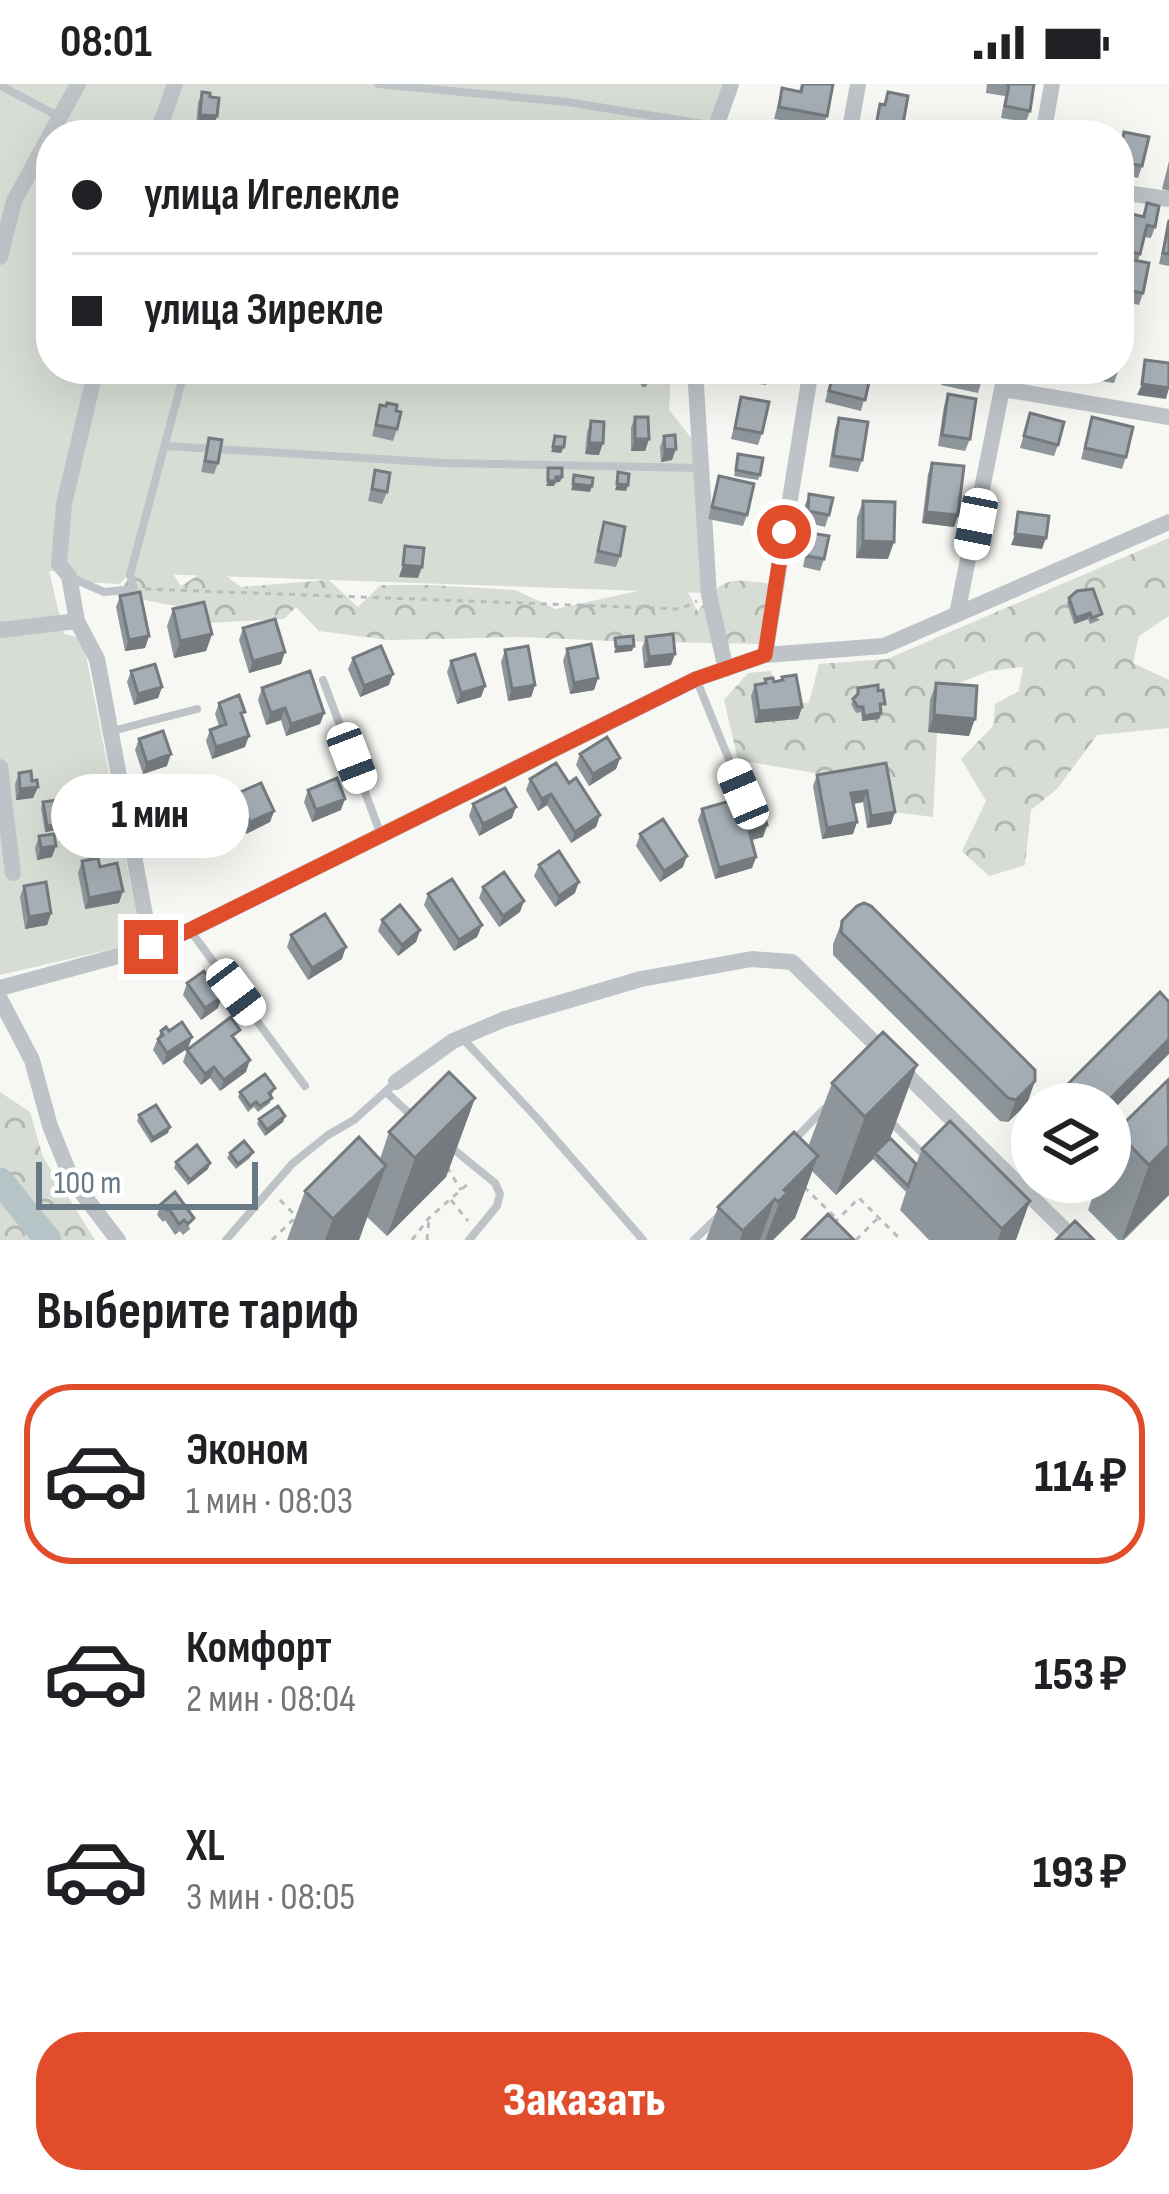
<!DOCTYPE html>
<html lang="ru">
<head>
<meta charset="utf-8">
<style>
  :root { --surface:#fff; --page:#f6f6f6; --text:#202124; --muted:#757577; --line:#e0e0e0; --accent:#e14c2b }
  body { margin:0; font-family:"Sofia Sans Condensed",sans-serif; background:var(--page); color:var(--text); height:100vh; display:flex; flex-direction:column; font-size:45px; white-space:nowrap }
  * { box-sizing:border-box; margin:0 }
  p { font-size:39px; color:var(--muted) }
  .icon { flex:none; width:66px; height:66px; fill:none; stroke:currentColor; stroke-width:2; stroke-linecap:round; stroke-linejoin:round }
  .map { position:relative; height:1156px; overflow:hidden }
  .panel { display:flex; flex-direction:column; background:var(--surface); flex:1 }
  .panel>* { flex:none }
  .banner { position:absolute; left:36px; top:36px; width:1098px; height:264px; border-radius:48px; box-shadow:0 12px 48px #0002; display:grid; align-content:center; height:264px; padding:0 36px; background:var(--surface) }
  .controls { position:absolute; left:1011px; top:999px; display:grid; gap:24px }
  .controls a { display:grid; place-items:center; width:120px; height:120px; border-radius:50%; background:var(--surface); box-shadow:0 12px 48px #0002; font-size:60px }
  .scale { position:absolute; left:36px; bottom:30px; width:222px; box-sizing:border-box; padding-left:12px; border:6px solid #677985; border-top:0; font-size:33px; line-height:42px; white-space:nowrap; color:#677985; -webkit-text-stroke:9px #fff; paint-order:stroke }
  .end { position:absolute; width:54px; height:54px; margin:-27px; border:15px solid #e14c2b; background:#fff; box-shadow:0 0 0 6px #fff }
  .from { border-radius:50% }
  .bubble { position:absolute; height:84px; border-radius:42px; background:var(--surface); box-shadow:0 12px 48px #0002; font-size:39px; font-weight:800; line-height:84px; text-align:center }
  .car { position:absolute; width:36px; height:72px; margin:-36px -18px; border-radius:15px; box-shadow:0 0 9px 3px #0007; background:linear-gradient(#fff 24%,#345 0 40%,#fff 0 76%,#345 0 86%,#fff 0) }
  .banner b { display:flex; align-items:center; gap:42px; height:114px; font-size:45px }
  .banner b+b { border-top:3px solid var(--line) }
  .banner i { width:30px; height:30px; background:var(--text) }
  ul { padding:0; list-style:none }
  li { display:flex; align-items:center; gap:36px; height:180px; margin:0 24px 18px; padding:0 12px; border:6px solid transparent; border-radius:48px }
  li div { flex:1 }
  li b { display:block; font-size:45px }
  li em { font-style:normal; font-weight:800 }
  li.selected { border-color:var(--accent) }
  li>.icon { width:108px; height:108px; stroke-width:1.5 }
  h2 { padding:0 36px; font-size:54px; line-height:144px }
  .button { display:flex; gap:24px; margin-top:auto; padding:24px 36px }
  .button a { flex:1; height:138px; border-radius:48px; background:var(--accent); color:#fff; font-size:48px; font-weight:800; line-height:138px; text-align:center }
  .status { display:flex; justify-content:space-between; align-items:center; height:84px; padding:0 60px; background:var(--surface); direction:ltr }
  .status svg { height:33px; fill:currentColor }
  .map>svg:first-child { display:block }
  .forest { fill:url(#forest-crowns) }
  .garden { fill:#d7dcd4 }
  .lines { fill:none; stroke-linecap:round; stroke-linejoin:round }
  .river { stroke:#b6c3c7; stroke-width:27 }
  .path { stroke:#b9bcbf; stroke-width:3; stroke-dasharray:6 6; stroke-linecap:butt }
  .service { stroke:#bec3c7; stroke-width:8 }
  .minor { stroke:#bec3c7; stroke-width:16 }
  .wall { fill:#8e969b }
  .shaded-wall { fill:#747a7e }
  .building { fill:#a5aeb4; stroke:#747a7e; stroke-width:3 }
  .route { stroke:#e14c2b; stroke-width:15 }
</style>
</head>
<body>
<div class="status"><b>08:01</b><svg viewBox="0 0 49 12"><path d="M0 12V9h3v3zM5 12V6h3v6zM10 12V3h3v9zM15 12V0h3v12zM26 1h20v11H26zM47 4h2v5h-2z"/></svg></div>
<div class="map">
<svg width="1169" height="1156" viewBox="0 0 1169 1156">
  <defs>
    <pattern id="forest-crowns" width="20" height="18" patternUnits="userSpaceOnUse" patternTransform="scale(3)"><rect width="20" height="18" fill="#d7dcd4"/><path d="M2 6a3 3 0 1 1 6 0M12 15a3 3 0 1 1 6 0" fill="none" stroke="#b2b7b2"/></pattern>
  </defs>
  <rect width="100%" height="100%" fill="#f7f7f4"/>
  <!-- forest -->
  <path class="forest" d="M1169 454V532L1139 552 1133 579 1169 596V644L1097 651 1057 705 1031 726 1025 781 989 792 962 767 986 717 961 675 993 642 995 620 1019 607 1023 583 989 587 939 607 933 733 893 728 885 686 815 689 738 676 724 616 748 589 771 587 780 618 809 619 819 580 887 575Z
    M166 479 181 502 213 482 241 503 329 496 358 523 381 501H431L515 506 556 525 642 506 678 489 698 528C720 493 731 494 770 500L762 560 611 557 521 553 389 556 319 547 296 523 284 535 206 539 181 523 118 511 130 491Z
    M0 1008 30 1028 43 1073 95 1156H0Z"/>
  <!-- garden -->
  <path class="garden" d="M0 0H730L704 51H51V285H671L669 326 696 360 703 509 130 489 120 500 63 497 60 487H49L64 550 77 553 84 561 142 858 0 891Z"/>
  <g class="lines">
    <!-- river -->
    <path class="river" d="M0 1097 48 1156"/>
    <!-- path -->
    <path class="path" d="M145 505 681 525 697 517
      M447 1083 461 1106
      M804 1103 836 1134
      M280 1116 294 1130
      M451 1116 468 1137
      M834 1139 859 1114 901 1156
      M272 1156 297 1132
      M412 1156 429 1134 471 1097
      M427 1156 429 1135
      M856 1156 877 1135"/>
    <!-- service -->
    <path class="service" d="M378 0 567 18 716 42
      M1 2 58 32
      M166 362 445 379 700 384
      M72 494 104 508 134 505 130 491 185 285
      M323 596 381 751
      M697 597 743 710
      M112 647 197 625
      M192 849 305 1002
      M464 956 536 1033 643 1156
      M386 1008 412 1032
      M890 1037 926 1073
      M793 1057 824 1025
      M452 1064 495 1099 500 1110 497 1122 469 1156
      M226 1156 292 1080 328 1051 354 1036 395 999
      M694 1156 719 1132"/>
    <!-- minor -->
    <path class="minor" d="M157 51 175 0
      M713 51 731 0
      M849 51 858 0
      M1043 51 1052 0
      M1119 108 1169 115
      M0 173 14 117 78 0
      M96 285 64 420 59 480 69 492 77 537 97 575 151 863
      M695 285 709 511 726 585
      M1003 305 1169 333
      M957 530 1006 285
      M0 546 77 537
      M765 571 811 285
      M0 683 13 789
      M0 904 151 863 190 846 696 595 765 571 884 562 1169 438
      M0 915 32 976 50 1042 72 1096 118 1156
      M396 998 453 957 505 935 641 895 752 875 792 878 1075 1156"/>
  </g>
  <!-- wall -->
  <path class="wall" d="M801 0H833L827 32 823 43 774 35 782 4 799 8Z
    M987 0H1034L1030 27 1026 38 1001 34 1005 12 986 9Z
    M202 8 210 13 217 32 213 44 196 42 198 19Z
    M888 8 901 51H872L880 20 883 21Z
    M1124 48 1142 82 1138 94 1119 89V65Z
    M1169 77V107L1162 105Z
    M1147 119 1155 143 1151 154 1144 153 1138 177 1143 209 1139 221 1119 217V192L1128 194 1131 180 1119 177V127L1142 132Z
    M1169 134V182L1159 180Z
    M635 285H661L657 299 648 298 646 303H642L640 298 635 297Z
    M744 285H777L775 294H770L766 301 742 297Z
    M833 285H872L861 327 825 318Z
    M945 285H985L978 309 941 301Z
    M1076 285H1119L1114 299 1075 293Z
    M948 310 970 355 965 367 938 362 944 322Z
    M741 313 762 349 758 361 731 355Z
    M380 321 396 327 397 345 393 357 372 352Z
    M1030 329 1058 361 1054 372 1020 364Z
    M635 333 649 355 645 367H631V344Z
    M1092 333 1126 373 1122 385 1081 375Z
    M839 334 862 376 858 388 829 383 835 345Z
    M591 337 599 371 585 370 587 348Z
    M664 352 672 376 661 378 660 363Z
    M209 354 218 379 214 390 201 388Z
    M738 370 760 391 758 396 734 392Z
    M932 379 958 431 954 443 922 439 928 390Z
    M375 386 387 408 382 420 368 417Z
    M719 392 747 431 743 442 708 435Z
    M809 410 829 431 825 443 804 438 805 421Z
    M863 417 888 475 856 474 857 434Z
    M604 438 620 472 616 483 594 479Z
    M811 449 824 475 820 487 803 483 805 473 800 472Z
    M120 512 149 552 145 564 125 567 116 523Z
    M1069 514 1100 536 1090 540 1088 535 1074 540 1067 519Z
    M173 525 212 550 206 567 174 574 167 542Z
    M243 544 281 580 249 589 239 556Z
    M646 553 671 581 644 584 642 564Z
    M567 565 598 594 594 606 570 610 563 577Z
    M505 566 535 601 531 613 508 617 501 578Z
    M353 574 389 601 360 613 348 585Z
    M451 577 485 602 481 613 457 620 447 588Z
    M131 587 162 603 158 614 134 621 127 598Z
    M782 593 802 623 798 635 755 639 751 612 755 601 764 599 765 595 774 598 781 597Z
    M936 599 969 652 928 648 930 616Z
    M262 604 324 629 320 640 286 652 281 636 266 641 258 616Z
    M858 604 883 625 881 626 879 635 862 637 861 628 856 629 851 620 856 612Z
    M219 619 242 634 245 663 212 675 206 657 210 646 219 642 215 630Z
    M139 655 167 682 143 690 135 666Z
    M580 670 620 674 616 685 589 702 576 681Z
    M886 679 895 728 891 740 867 744 863 718 853 720 857 738 853 750 822 755 813 702 817 691Z
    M19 689 38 703 33 714 16 716 15 700Z
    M530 695 569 699 600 731 596 743 571 759 547 721 538 727 526 706Z
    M308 706 341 726 312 738 304 718Z
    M236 710 274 727 270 738 246 750 232 722Z
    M43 718 72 744 45 748 41 724Z
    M473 720 512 734 479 752 469 732Z
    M702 725 767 741 763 753 751 756 756 773 752 784 715 795 698 736Z
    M160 734 185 755 162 763 156 745Z
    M640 750 683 783 660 798 636 762Z
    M39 752 52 773 37 776 35 764Z
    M82 777 119 819 85 825 78 789Z
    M539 781 575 809 555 823 534 792Z
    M24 802 51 829 47 841 25 845 20 813Z
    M483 803 520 828 499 843 479 814Z
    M428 810 482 841 477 853 454 867 424 821Z
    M382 836 420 846 416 858 398 872 378 847Z
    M842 837 1027 1020 1008 1038 1000 1037 833 871V860Z
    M291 851 342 875 308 896 287 863Z
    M187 899 218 924 201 936 183 911Z
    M161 947H169L192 953 188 964 163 981 153 966Z
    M236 958 246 988 220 1007 210 994 201 1001 183 978 187 966Z
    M917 981 890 1054 916 1080 922 1065 1016 1156H929L900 1126 906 1108 873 1075 836 1111 812 1087 795 1134 773 1156H706L718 1123 808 1063 832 999Z
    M1169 997V1111L1124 1156H1118L1088 1126 1098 1098H1110V1064L1116 1047Z
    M275 1004 271 1012 270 1019 258 1028 254 1023 248 1028 238 1013 240 1008Z
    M475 1014 446 1093 387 1152 367 1133 359 1156H287L305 1107 380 1075 389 1048Z
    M139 1031 168 1049 151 1059 137 1037Z
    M285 1032 283 1038 265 1052 257 1040 259 1035Z
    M1032 1036V1071L1022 1061Z
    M253 1068 250 1074 236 1085 227 1074 230 1069Z
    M176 1078 210 1079 208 1085 188 1101 174 1084Z
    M175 1108 190 1145 183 1151 180 1147 175 1151 165 1136 163 1138 157 1131 161 1120Z"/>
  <!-- shaded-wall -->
  <path class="shaded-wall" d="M200 31 217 32 213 44 196 42Z
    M575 285H588L586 290 573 289Z
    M613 285H624L622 290H612Z
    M639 286H645L640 298 635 297Z
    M652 287H661L657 299 648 298Z
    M1142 300 1169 304 1166 315 1137 311Z
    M635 355H649L645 367H631Z
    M589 359H603L599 371 585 370Z
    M553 363H564L561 369 551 368Z
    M676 365 672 376 661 378 665 366Z
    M556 393H562L560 398H556L554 402H546L548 397Z
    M573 400 592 402 590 408 571 406Z
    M617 400 628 401 626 407 615 406Z
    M926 428 958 431 954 443 922 439Z
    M1015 450 1046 454 1042 465 1011 461Z
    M863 457 894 458 888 475 856 474Z
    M403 481 422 483 418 494 399 493Z
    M1090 529 1088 535 1074 540 1076 534Z
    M212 550 206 567 174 574 180 557Z
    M149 552 145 564 125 567 129 556Z
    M634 562 632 567 614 569 616 563Z
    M285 568 281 580 249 589 253 577Z
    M675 570 671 581 644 584 649 573Z
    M393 590 389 601 360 613 364 602Z
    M598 594 594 606 570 610 574 599Z
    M535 601 531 613 508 617 512 605Z
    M485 602 481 613 457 620 461 609Z
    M162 603 158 614 134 621 138 610Z
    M802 623 798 635 755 639 759 627Z
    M285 624 281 636 266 641 271 629Z
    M324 629 320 640 286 652 291 640Z
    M881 629 879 635 862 637 864 632Z
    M934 631 975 635 969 652 928 648Z
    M249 652 245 663 212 675 216 663Z
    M171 670 167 682 143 690 147 679Z
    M620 674 616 685 589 702 593 690Z
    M38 703 33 714 16 716 20 705Z
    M867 707 863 718 847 721 851 709Z
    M551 710 547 721 538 727 542 715Z
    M345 715 341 726 312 738 316 726Z
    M516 723 512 734 479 752 483 740Z
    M274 727 270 738 246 750 250 738Z
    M895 728 891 740 867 744 871 732Z
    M600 731 596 743 571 759 575 748Z
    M74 738 72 744 45 748 47 742Z
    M857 738 853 750 822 755 827 744Z
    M767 741 763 753 744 758 749 747Z
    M189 744 185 755 162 763 167 752Z
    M56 762 52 773 37 776 41 764Z
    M687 772 683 783 660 798 664 787Z
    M756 773 752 784 715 795 719 784Z
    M579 798 575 809 555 823 559 812Z
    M123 807 119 819 85 825 89 814Z
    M524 817 520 828 499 843 503 832Z
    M51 829 47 841 25 845 29 833Z
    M482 841 477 853 454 867 459 856Z
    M420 846 416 858 398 872 402 861Z
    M346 863 342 875 308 896 312 884Z
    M222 913 218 924 201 936 205 924Z
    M192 953 188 964 163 981 167 969Z
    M1169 955V970L1110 1029V1020H1105Z
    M250 976 246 988 220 1007 224 996Z
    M917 981 888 1060 875 1069 873 1075 836 1111 865 1033Z
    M214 983 210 994 201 1001 205 990Z
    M1035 997 1027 1020 1008 1038 1016 1016Z
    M475 1014 446 1093 387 1152 415 1074Z
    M285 1032 283 1038 265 1052 267 1046Z
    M170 1043 168 1049 151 1059 153 1054Z
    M1169 1061V1111L1122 1156 1149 1081Z
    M818 1072 795 1134 773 1156H765L784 1106Z
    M210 1079 208 1085 188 1101 190 1096Z
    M386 1082 359 1156H325L333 1135Z
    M775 1115 760 1156H740L743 1147Z
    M1030 1117 1016 1156H998L1002 1145Z"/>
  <!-- building -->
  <path class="building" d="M803 0H833L827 32 779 23 782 4 801 8Z
    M1006 0H1034L1030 27 1005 22 1009 1Z
    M202 8 210 9V13L219 14 217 32 200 31Z
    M888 8 908 12 901 51 875 47 880 20 885 21Z
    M1079 43 1107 49 1106 51H1077Z
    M1124 48 1149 53 1142 82 1119 77Z
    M1147 119 1159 122 1155 143 1147 141 1140 170 1119 165V127L1144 133Z
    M1169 136V170L1163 169Z
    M1133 176 1149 179 1143 209 1119 205V192L1130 194Z
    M1119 255 1123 256 1119 285Z
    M1145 276 1169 279V304L1142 300Z
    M639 285H661V287H652L650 292H646L645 286Z
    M746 285H777V289L772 288 769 295 745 291Z
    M834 285H872L865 316 829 307Z
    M946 285H985L982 298 945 289Z
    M948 310 976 315 970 355 942 351Z
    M741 313 769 318 762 349 735 344Z
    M387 319 397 321 396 327 401 328 397 345 376 341 380 321 386 322Z
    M1030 329 1064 338 1058 361 1024 352Z
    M635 333H648L649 355H635Z
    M1092 333 1133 343 1126 373 1085 364Z
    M839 334 868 338 862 376 833 372Z
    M591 337 604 338 603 359H589Z
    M675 351 676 365 665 366 664 352Z
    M555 352 565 353 564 363H553Z
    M209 354 222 356 218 379 205 377Z
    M738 370 763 374 760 391 736 386Z
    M932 379 964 382 958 431 926 428Z
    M548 384H562V393H556V397H548Z
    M375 386 390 389 387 408 372 405Z
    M618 388 629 390 628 401 617 400Z
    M574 391 593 394 592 402 573 400Z
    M719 392 754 400 747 431 712 423Z
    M809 410 833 414 829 431 808 427Z
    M863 417 895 418 894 458 863 457Z
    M1018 428 1049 432 1046 454 1015 450Z
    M604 438 625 443 620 472 598 467Z
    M811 449 829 452 824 475 807 472 809 462 805 461Z
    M405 462 424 464 422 483 403 481Z
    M1093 505 1102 530 1092 534 1090 529 1076 534 1069 514 1077 507Z
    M140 508 149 552 129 556 120 512Z
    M204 518 212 550 180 557 173 525Z
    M275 535 285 568 253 577 243 544Z
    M673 550 675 570 649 573 646 553Z
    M633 552 634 562 616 563 615 554Z
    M591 560 598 594 574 599 567 565Z
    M381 562 393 590 364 602 353 574Z
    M528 562 535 601 512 605 505 566Z
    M475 570 485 602 461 609 451 577Z
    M155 580 162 603 138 610 131 587Z
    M310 587 324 629 291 640 285 624 271 629 262 604Z
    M796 591 802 623 759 627 755 601 766 599 765 595 773 594 774 598 783 596 782 593Z
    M936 599 977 602 975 635 934 631Z
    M878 601V607L883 606 885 620H880L881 629 864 632 863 623H858L853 615 858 610V604Z
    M239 611 245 628 241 629 249 652 216 663 210 646 226 640 219 619Z
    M163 647 171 670 147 679 139 655Z
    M607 653 620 674 593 690 580 670Z
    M556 679 569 699 576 694 600 731 575 748 551 710 542 715 530 695Z
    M886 679 895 728 871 732 867 707 851 709 857 738 827 744 817 691Z
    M31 687 32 697 37 696 38 703 20 705 19 689Z
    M337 694 345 715 316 726 308 706Z
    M261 699 274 727 250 738 236 710Z
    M505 704 516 723 483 740 473 720Z
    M757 709 767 741 749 747 756 773 719 784 702 725Z
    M71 714 74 738 47 742 43 718Z
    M182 725 189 744 167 752 160 734Z
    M663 735 687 772 664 787 640 750Z
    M54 750 56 762 41 764 39 752Z
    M559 767 579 798 559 812 539 781Z
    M98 774 100 783 117 779 123 807 89 814 82 777Z
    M504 788 524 817 503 832 483 803Z
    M452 795 482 841 459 856 428 810Z
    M46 798 51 829 29 833 24 802Z
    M864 819 871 822 1035 986V997L1016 1016 1008 1014 841 848 842 837 857 822Z
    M400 821 420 846 402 861 382 836Z
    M325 830 346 863 312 884 291 851Z
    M204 887 222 913 205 924 187 899Z
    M1160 908 1169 918V955L1105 1020H1048Z
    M231 933 240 946 232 952 250 976 224 996 214 983 205 990 187 966Z
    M182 938 192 953 167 969 158 955 163 951 161 947 166 943 169 947Z
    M883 948 917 981 865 1033 832 999Z
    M449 988 475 1014 415 1074 389 1048Z
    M265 990 275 1004 269 1009 272 1014 260 1022 256 1018 250 1022 240 1008Z
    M1168 996 1169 1061 1149 1081 1116 1047Z
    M156 1021 170 1043 153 1054 139 1031Z
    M278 1022 285 1032 267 1046 259 1035Z
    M950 1037 1030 1117 1002 1145 922 1065Z
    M794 1048 818 1072 784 1106 787 1109 778 1118 775 1115 743 1147 718 1123Z
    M359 1053 386 1082 333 1135 305 1107Z
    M890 1054 916 1080 908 1102 875 1069Z
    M244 1057 253 1068 238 1080 230 1069Z
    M197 1061 210 1079 190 1096 176 1078Z
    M175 1108 194 1134 188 1140 184 1136 179 1140 169 1125 167 1126 161 1120Z
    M828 1130 854 1156H802Z
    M1075 1137 1094 1156H1056Z"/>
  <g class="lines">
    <!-- route -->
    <path class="route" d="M151 863 190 846 696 595 765 571 784 448"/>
  </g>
</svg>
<div class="controls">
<a><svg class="icon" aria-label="layers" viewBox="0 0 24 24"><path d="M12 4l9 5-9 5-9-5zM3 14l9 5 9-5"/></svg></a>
</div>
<div class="scale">100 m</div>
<i class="end from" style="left:784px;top:448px"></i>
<i class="end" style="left:151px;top:863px"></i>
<div class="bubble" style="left:51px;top:690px;width:198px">1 мин</div>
<i class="car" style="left:976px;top:440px;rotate:191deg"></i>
<i class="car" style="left:352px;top:674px;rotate:159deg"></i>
<i class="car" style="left:743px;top:710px;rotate:337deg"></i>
<i class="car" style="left:236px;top:908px;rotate:143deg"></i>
<div class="banner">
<b><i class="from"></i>улица Игелекле</b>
<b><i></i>улица Зирекле</b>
</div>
</div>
<section class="panel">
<h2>Выберите тариф</h2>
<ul>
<li class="selected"><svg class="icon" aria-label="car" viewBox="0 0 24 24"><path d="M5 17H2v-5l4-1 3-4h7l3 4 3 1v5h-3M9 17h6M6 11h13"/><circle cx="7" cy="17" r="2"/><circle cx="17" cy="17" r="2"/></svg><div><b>Эконом</b><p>1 мин · 08:03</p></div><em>114 ₽</em></li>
<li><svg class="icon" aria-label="car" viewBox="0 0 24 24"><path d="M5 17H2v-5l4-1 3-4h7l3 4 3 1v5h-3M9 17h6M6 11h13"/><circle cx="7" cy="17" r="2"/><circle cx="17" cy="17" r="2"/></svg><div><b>Комфорт</b><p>2 мин · 08:04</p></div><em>153 ₽</em></li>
<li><svg class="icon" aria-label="car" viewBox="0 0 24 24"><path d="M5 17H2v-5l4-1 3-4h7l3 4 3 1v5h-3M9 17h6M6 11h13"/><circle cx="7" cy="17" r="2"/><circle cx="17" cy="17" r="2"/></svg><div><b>XL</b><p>3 мин · 08:05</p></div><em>193 ₽</em></li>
</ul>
<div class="button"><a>Заказать</a></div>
</section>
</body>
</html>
